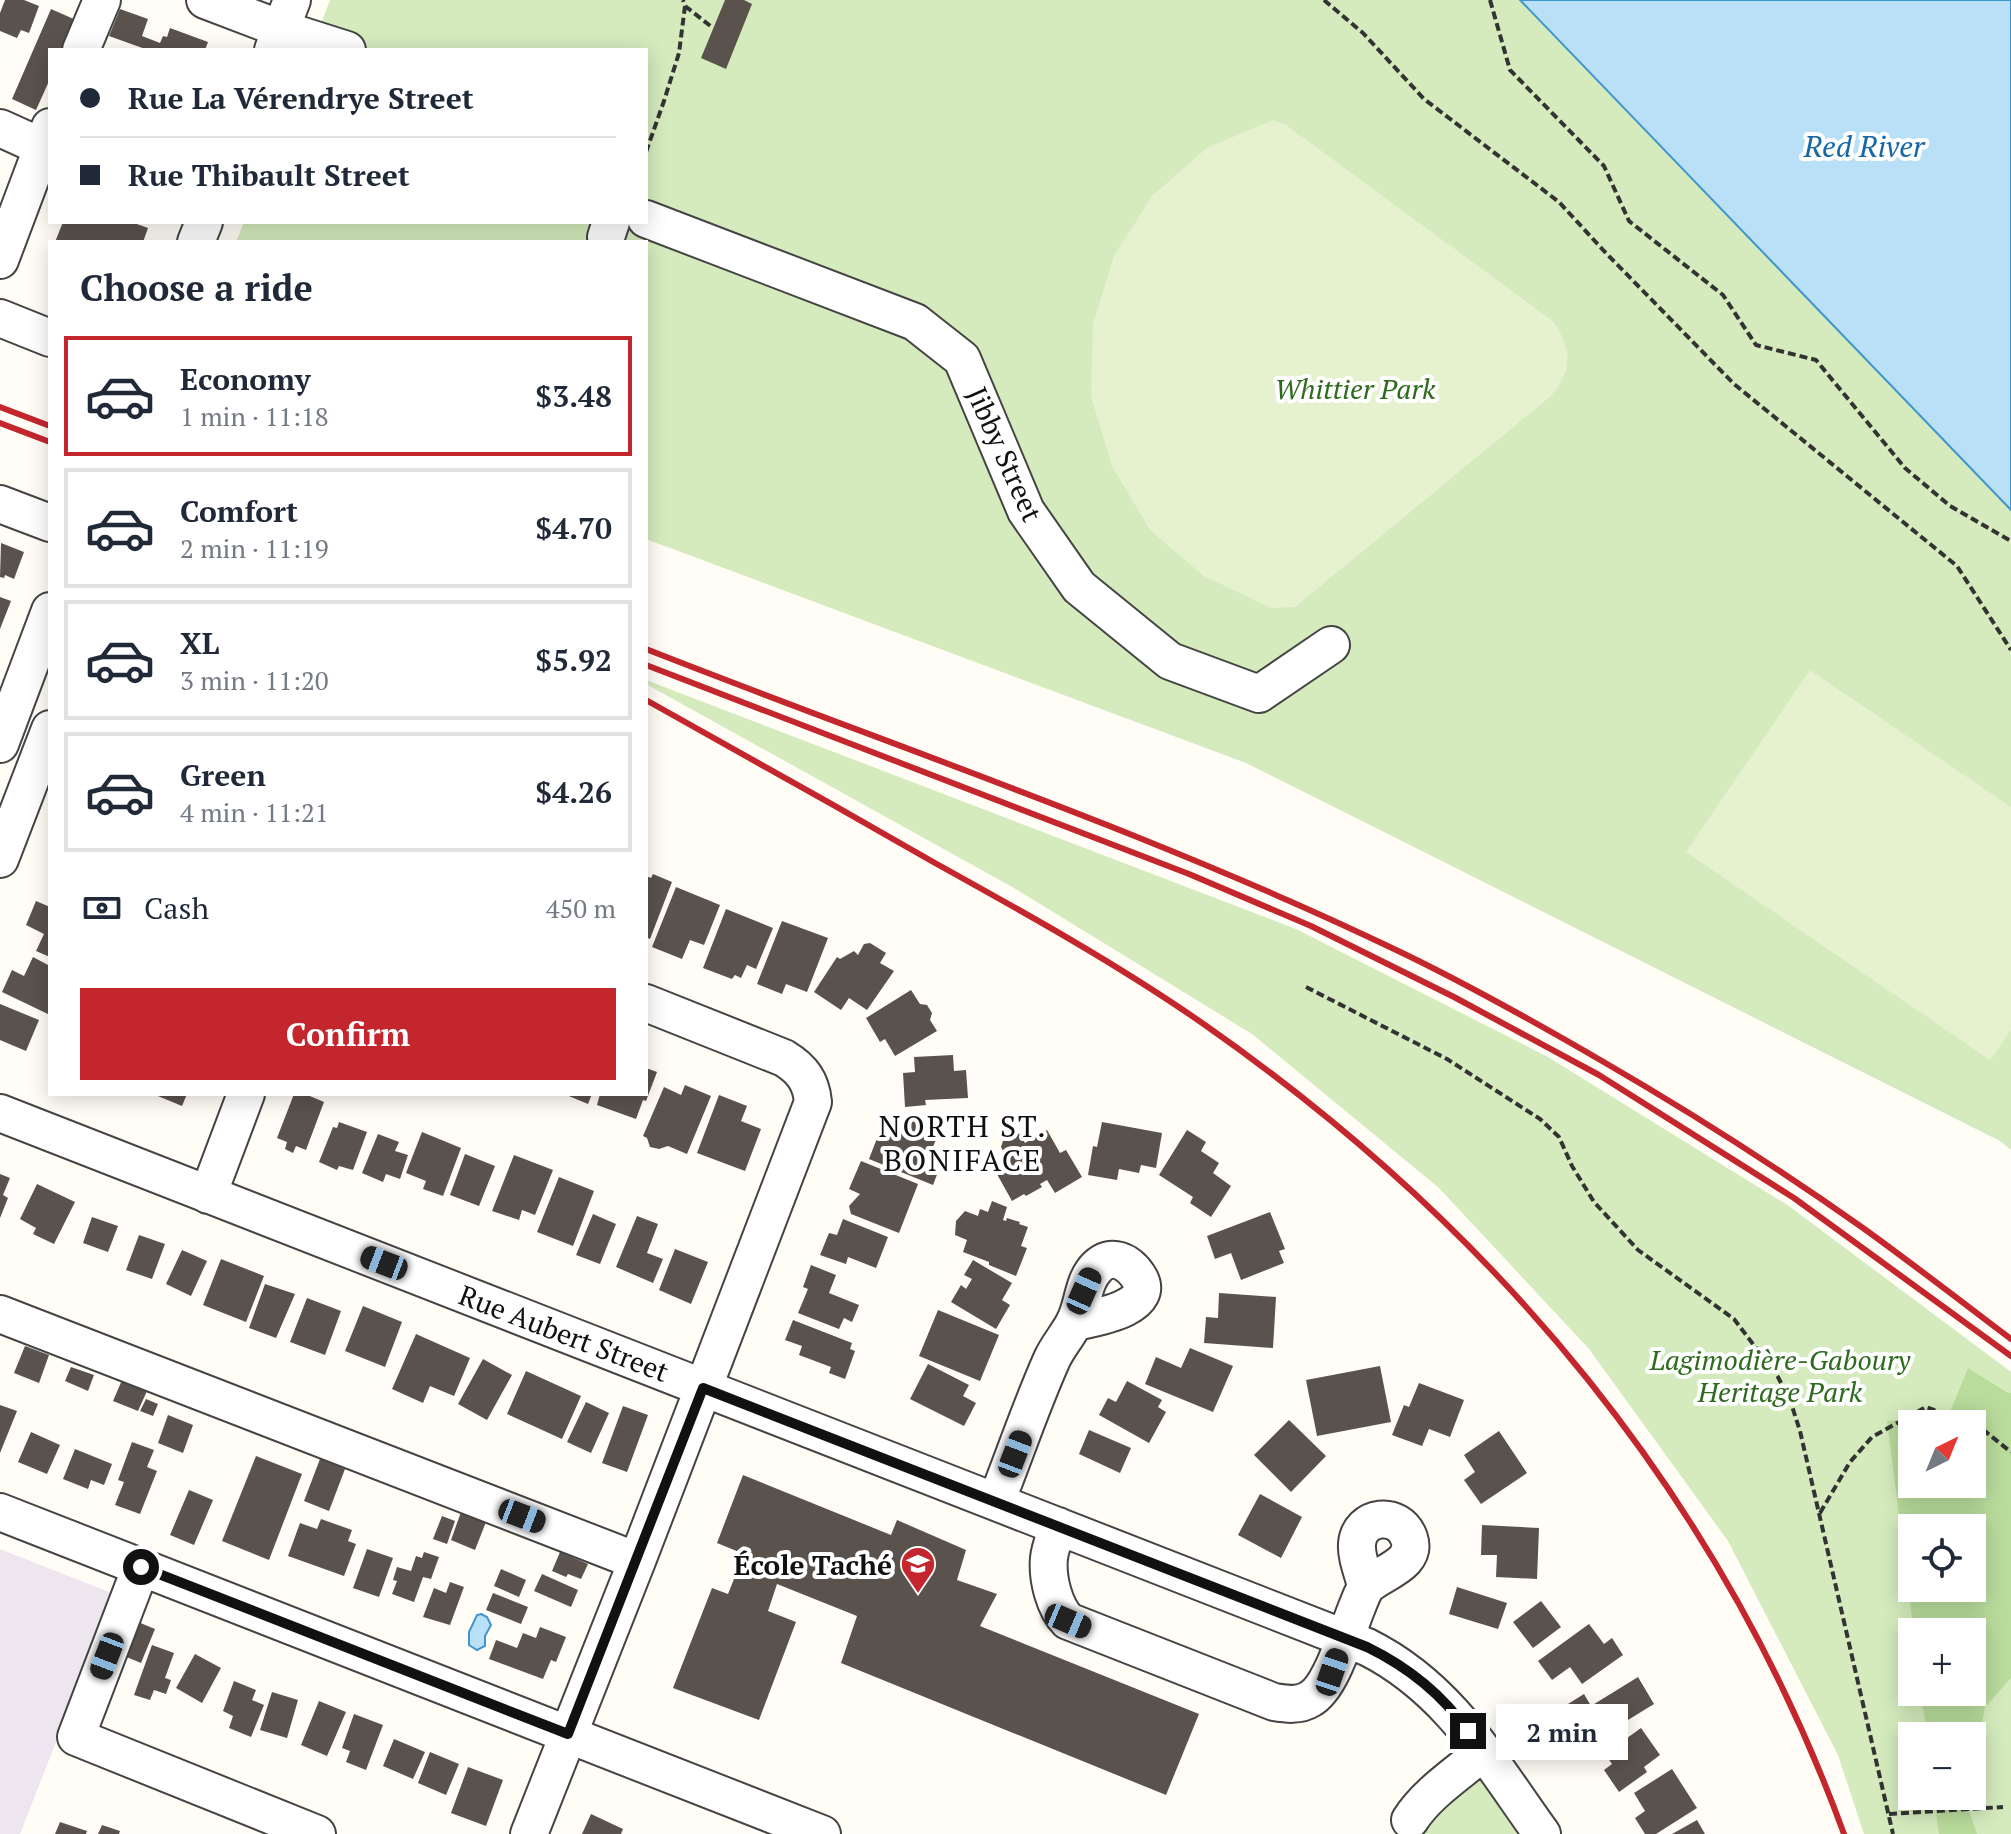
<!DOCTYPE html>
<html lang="en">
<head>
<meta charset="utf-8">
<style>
  :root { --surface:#fff; --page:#f2f2f3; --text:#1f2937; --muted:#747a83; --line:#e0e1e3; --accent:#c4262e }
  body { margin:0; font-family:"PT Serif",serif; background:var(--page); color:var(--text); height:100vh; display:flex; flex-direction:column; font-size:30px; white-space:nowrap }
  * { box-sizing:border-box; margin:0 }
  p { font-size:26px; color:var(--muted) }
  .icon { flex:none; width:44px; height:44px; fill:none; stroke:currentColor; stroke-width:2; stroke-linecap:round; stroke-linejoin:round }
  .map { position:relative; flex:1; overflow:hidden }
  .drawer { position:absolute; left:48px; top:240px; width:600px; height:856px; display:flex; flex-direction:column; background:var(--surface); border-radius:0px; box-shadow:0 4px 20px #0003 }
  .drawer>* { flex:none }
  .banner { position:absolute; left:48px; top:48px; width:600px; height:176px; border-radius:0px; box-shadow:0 4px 20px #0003; display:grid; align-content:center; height:176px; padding:0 32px; background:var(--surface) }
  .needle { width:52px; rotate:43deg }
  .buttons { position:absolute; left:1898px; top:1410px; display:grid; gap:16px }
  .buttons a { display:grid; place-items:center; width:88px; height:88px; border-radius:0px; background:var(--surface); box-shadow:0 4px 20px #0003; font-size:40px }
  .end { position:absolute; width:36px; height:36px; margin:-18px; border:10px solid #111; background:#fff; box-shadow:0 0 0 4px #fff }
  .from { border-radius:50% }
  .bubble { position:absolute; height:56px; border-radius:0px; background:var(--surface); box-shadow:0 4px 20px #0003; font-size:26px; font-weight:700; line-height:56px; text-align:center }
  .car { position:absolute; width:24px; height:48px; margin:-24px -12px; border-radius:10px; box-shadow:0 0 6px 2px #0007; background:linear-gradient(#222 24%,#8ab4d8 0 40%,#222 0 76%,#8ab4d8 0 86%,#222 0) }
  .banner b { display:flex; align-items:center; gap:28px; height:76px; font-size:30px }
  .banner b+b { border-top:2px solid var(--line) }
  .banner i { width:20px; height:20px; background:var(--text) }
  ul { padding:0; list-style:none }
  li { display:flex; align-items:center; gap:24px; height:120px; margin:0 16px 12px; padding:0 16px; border:4px solid var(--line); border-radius:0px }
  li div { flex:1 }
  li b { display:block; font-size:30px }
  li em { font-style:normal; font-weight:700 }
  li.on { border-color:var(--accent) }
  li>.icon { width:72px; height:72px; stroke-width:1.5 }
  h2 { padding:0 32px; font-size:36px; line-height:96px }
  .pay { display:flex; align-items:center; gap:20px; height:88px; padding:0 32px; font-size:30px }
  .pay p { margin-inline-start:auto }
  .primary-button { display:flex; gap:16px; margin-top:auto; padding:16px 32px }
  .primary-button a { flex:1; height:92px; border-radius:0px; background:var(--accent); color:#fff; font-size:32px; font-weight:700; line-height:92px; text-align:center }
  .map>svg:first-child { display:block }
  .industrial { fill:#eee6ef }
  .green { fill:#d5ebbd; fill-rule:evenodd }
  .forest { fill:#b9dc9c; fill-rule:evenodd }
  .pitch { fill:#e6f2cf }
  .water { fill:#b9e0f7; stroke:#3f96cf; stroke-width:2 }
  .building { fill:#5a524d }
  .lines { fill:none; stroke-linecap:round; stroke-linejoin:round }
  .minor-casing { stroke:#444; stroke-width:40 }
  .path { stroke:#333; stroke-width:4; stroke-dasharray:8 4; stroke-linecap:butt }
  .minor { stroke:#fff; stroke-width:36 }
  .rail { stroke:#c4262e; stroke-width:6 }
  .route { stroke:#111; stroke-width:10 }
  .labels { text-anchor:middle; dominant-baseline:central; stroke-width:8; stroke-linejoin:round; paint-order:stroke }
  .park-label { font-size:28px; font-style:italic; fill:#2f6b1f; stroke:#fff }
  .street-label { font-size:28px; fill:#111; stroke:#fff }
  .poi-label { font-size:28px; font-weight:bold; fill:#111; stroke:#fff; text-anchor:end }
  .water-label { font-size:30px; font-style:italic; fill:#1768a6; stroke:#fff }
  .neighbourhood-label { font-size:30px; letter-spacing:2px; fill:#111; stroke:#fff }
</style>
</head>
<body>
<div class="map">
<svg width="2011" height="1834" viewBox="0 0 2011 1834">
  <rect width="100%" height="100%" fill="#fffdf5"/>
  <!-- industrial -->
  <path class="industrial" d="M0 1549 114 1594 20 1834H0Z"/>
  <!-- green -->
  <path class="green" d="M330 0H1520L2011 510V1150L2000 1141 1246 763 646 539V242H236L244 222H646V50H311Z
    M646 680 1296 929 1548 1057 1789 1206 2011 1372V1834H1864L1838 1755 1728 1541 1589 1349 1439 1188 1252 1034 1014 888 646 684ZM1912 1424H1972V1484H1912ZM1912 1528H1972V1588H1912ZM1912 1632H1972V1692H1912ZM1912 1736H1972V1796H1912Z
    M1483 1752 1542 1834H1405Z"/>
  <!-- forest -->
  <path class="forest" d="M1968 1368 2008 1393H2011V1678L1985 1707 1972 1782V1736H1927L1921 1692H1972V1632H1914L1887 1421 1948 1417ZM1912 1424H1972V1484H1912ZM1912 1528H1972V1588H1912Z
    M1934 1796H1970L1968 1808 1977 1834H1939Z"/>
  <!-- pitch -->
  <path class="pitch" d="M1273 120 1286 125 1554 322C1572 352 1573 368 1551 396L1295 607 1271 608 1204 576 1150 530 1112 466 1091 396 1093 324 1114 256 1153 195 1207 148Z
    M1810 670 2011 807V1030L1990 1060 1686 852Z"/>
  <!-- water -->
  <path class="water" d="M1520 0H2011V510Z
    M481 1614 487 1617 491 1625 485 1636V1646L477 1650 469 1645V1632L477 1615Z"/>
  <!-- building -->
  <path class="building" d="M5 0H24L39 6 29 33 21 30 17 38 0 31V13Z
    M725 0H744L752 4 726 69 701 58Z
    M51 9 76 20 62 50H50V79L36 110 12 99Z
    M120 9 148 19 142 36 160 43 163 36 167 37 170 28 208 42 205 50H148L109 36Z
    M63 222H131L148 228 143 242H55Z
    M1 543 24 552 14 579 5 575 4 578 0 577Z
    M0 597 11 601 0 629Z
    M653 874 672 882 650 939 646 937V876L651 878Z
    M676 887 720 905 704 945 690 940 682 959 652 947Z
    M36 901 50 907V957L36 951 44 934 26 925Z
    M726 909 773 928 756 969 747 965 741 978 735 975 732 979 703 968Z
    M782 921 828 938 807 992 786 984 782 994 757 984Z
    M870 943 886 953 880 963 894 971 867 1010 849 998 841 1010 814 992 837 957 840 959 854 951 858 955 864 944Z
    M33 957 50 966V1015L2 992 12 970 24 976Z
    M911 990 920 1004 927 1005 932 1013 930 1020 937 1031 895 1056 885 1039 880 1042 866 1018Z
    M0 1004 39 1020 26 1051 0 1040Z
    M953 1055 954 1071 966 1070 968 1098 925 1100 926 1105 905 1107 903 1073 915 1072 914 1057Z
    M646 1068 657 1072 646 1101 643 1100 636 1119 597 1105 600 1094H646Z
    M685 1085 711 1096 687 1154 668 1146 659 1149 650 1147 647 1138 643 1136 664 1087 681 1095Z
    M153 1094H187L182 1106Z
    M294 1094H305L324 1102 306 1150 296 1146 293 1153 285 1149 287 1142 277 1138Z
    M564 1094H592L588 1104Z
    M719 1095 747 1106 741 1121 761 1129 745 1171 697 1153Z
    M908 1117 940 1130 930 1154 943 1159 933 1185 869 1159 881 1128 901 1135Z
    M339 1122 367 1132 353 1170 339 1166 337 1170 319 1162 333 1127 337 1128Z
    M1102 1122 1162 1133 1156 1168 1141 1165 1139 1173 1119 1169 1117 1180 1088 1175 1093 1146 1097 1147Z
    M1047 1130 1060 1153 1066 1150 1082 1177 1055 1193 1047 1180 1040 1184 1042 1187 1026 1196 1024 1194 1012 1201 993 1167 1007 1158 1001 1147 1003 1141 1015 1133 1020 1134 1025 1143Z
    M1187 1130 1206 1142 1201 1151 1219 1163 1213 1173 1231 1186 1211 1217 1190 1203 1193 1197 1159 1175Z
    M422 1132 461 1148 443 1196 423 1189 426 1181 406 1173Z
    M378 1134 399 1142 395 1151 408 1155 400 1179 386 1174 383 1182 362 1173Z
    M465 1154 495 1166 479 1206 450 1195Z
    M514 1155 553 1170 535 1215 522 1210 519 1220 492 1211Z
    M861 1161 918 1184 899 1233 851 1214 849 1206 860 1194 849 1189Z
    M0 1174 10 1178 3 1195 8 1198 0 1218Z
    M559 1177 594 1191 573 1246 537 1232Z
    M37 1184 75 1202 54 1244 33 1234 36 1228 20 1219Z
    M992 1201 1007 1207 1003 1220 1006 1221 1007 1218 1020 1222 1019 1224 1028 1227 1021 1246 1027 1248 1016 1276 989 1265V1262L963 1252 967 1240 955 1235 956 1221 965 1211 978 1216 980 1209 988 1212Z
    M1270 1212 1285 1249 1279 1251 1284 1263 1241 1280 1231 1253 1215 1259 1207 1236Z
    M593 1214 616 1224 600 1264 576 1255Z
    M637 1216 658 1224 647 1253 663 1259 653 1283 616 1267Z
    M92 1217 118 1226 108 1252 83 1243Z
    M843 1219 888 1237 876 1268 848 1257 846 1264 820 1255 829 1233 837 1235Z
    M139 1235 165 1244 152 1279 126 1270Z
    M675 1249 708 1262 691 1304 659 1290Z
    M182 1250 207 1261 191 1296 166 1284Z
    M221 1259 264 1276 246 1322 203 1305Z
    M973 1260 1012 1283 1002 1300 1010 1305 996 1329 951 1302 961 1285 966 1289 972 1279 964 1275Z
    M811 1265 836 1275 829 1293 859 1305 852 1322 844 1318 839 1329 798 1313 808 1289 803 1287Z
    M265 1284 295 1294 276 1338 249 1328Z
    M1219 1293 1276 1297 1273 1348 1204 1343 1206 1317 1218 1318Z
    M307 1298 341 1311 325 1355 290 1342Z
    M363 1306 402 1322 385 1367 345 1351Z
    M938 1310 999 1335 980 1381 919 1356Z
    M793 1320 852 1343 850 1349 855 1351 845 1379 829 1373 831 1367 799 1355 802 1346 785 1340Z
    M416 1334 470 1358 454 1396 430 1386 423 1403 392 1389Z
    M25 1346 49 1355 39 1383 14 1373Z
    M1190 1348 1233 1366 1213 1412 1145 1384 1156 1357 1181 1368Z
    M483 1359 512 1375 487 1420 458 1404Z
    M928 1364 969 1385 963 1396 976 1403 964 1426 910 1399Z
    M1380 1366 1391 1422 1317 1436 1306 1380Z
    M71 1367 94 1375 88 1391 65 1381Z
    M526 1371 581 1396 562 1439 507 1414Z
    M122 1380 147 1391 138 1411 113 1401Z
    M1127 1381 1162 1400 1158 1407 1166 1412 1149 1443 1099 1415 1108 1398 1116 1402Z
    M1419 1383 1464 1400 1450 1437 1429 1429 1422 1446 1392 1435 1404 1405 1409 1407Z
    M146 1399 158 1404 153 1416 140 1411Z
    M586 1402 609 1413 591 1453 567 1442Z
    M0 1405 17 1411 0 1453Z
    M623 1406 648 1415 627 1472 602 1463Z
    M168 1415 193 1425 183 1453 158 1443Z
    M1289 1420 1326 1456 1291 1492 1254 1455Z
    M1089 1430 1131 1448 1120 1473 1079 1454Z
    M1499 1431 1527 1473 1481 1504 1464 1480 1475 1472 1464 1455Z
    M31 1432 60 1445 47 1474 18 1462Z
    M132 1442 154 1450 147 1467 157 1471 140 1514 115 1505 124 1482 118 1480Z
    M75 1449 112 1464 104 1485 91 1480 88 1489 63 1479Z
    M256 1456 302 1474 269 1560 222 1541Z
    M320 1459 345 1469 329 1511 304 1501Z
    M743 1475 891 1535 897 1520 966 1550 957 1580 997 1594 980 1626 1199 1714 1166 1795 841 1663 857 1616 777 1584 768 1611 796 1622 759 1720 673 1688 712 1588 728 1594 744 1554 717 1543Z
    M189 1490 213 1500 194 1545 170 1535Z
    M1260 1494 1302 1517 1281 1558 1238 1535Z
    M461 1512 486 1522 475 1550 451 1540Z
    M442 1516 455 1521 447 1544 433 1539Z
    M321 1519 352 1530 348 1541 356 1544 344 1576 288 1556 300 1523 317 1529Z
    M1482 1525 1539 1528 1537 1579 1496 1577 1497 1555H1481Z
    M367 1549 393 1558 379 1597 353 1588Z
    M424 1552 439 1557 431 1579 423 1577 414 1602 392 1594 397 1581 393 1580 397 1567 411 1571 416 1556 422 1558Z
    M560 1552 588 1564 581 1579 568 1574 566 1577 552 1571Z
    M501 1569 526 1580 519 1597 494 1586Z
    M542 1574 578 1590 571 1607 534 1591Z
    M450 1582 464 1587 450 1625 423 1617 434 1588 446 1593Z
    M1457 1587 1507 1603 1498 1629 1449 1614Z
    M493 1593 528 1607 521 1624 486 1610Z
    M1541 1601 1561 1627 1533 1648 1513 1622Z
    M138 1622 155 1629 141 1663 124 1656Z
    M1589 1624 1604 1644 1612 1638 1623 1655 1582 1684 1570 1667 1552 1680 1538 1661Z
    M540 1627 566 1637 556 1662 551 1660 543 1679 489 1659 496 1640 517 1648 523 1633 536 1638Z
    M152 1645 174 1653 165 1678 171 1680 166 1694 154 1690 150 1700 134 1695Z
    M195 1654 221 1668 202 1703 176 1688Z
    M1638 1677 1654 1704 1597 1739 1586 1721 1580 1724 1568 1704 1584 1694 1591 1706Z
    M234 1681 256 1690 252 1700 264 1705 251 1737 229 1728 233 1716 223 1711Z
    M272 1692 298 1700 287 1738 260 1730Z
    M319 1701 346 1712 327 1756 301 1745Z
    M354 1714 383 1725 366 1770 346 1762 350 1751 342 1748Z
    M1641 1728 1660 1755 1644 1767 1647 1772 1619 1792 1604 1770 1612 1764 1605 1754Z
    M394 1739 425 1752 413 1779 383 1766Z
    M430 1752 459 1764 446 1795 418 1783Z
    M468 1767 503 1780 486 1826 451 1813Z
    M1672 1769 1697 1808 1656 1834H1645L1635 1818 1645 1811 1634 1793Z
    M591 1814 623 1829 621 1834H582Z
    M1697 1820 1705 1834H1672Z
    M60 1822 87 1831 86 1834H55Z
    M102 1825 120 1831 119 1834H98Z"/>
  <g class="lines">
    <defs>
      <path id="minor" d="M205 0 281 29 347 50
        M81 50 102 0
        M273 50 292 0
        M0 128 42 147
        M646 219 915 322 962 359 1026 511 1079 587 1170 661 1259 694 1331 645
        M606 237 611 222
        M196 242 204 222
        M0 260 50 127
        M0 318 50 338
        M0 504 50 523
        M0 744 50 611
        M0 859 50 729
        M0 1113 1367 1647C1449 1688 1490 1762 1542 1834
        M208 1195 246 1094
        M0 1314 637 1561
        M996 1502C1015 1454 1031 1406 1052 1359 1058 1346 1068 1335 1074 1323 1084 1305 1082 1282 1097 1267 1111 1253 1128 1261 1138 1276 1159 1308 1093 1318 1075 1322
        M0 1512 822 1834
        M1058 1526C1055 1536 1050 1548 1049 1558 1047 1578 1054 1607 1068 1621L1274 1702C1286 1704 1299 1706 1310 1699 1332 1687 1347 1631 1357 1607 1360 1600 1363 1590 1368 1585 1382 1572 1418 1564 1409 1538 1399 1510 1359 1515 1357 1544 1356 1557 1363 1573 1366 1586
        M141 1567 76 1737 317 1834
        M1410 1820C1427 1793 1459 1773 1483 1752
        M529 1834 637 1561 813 1102C811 1081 802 1069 784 1058L646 1003"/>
    </defs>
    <!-- minor casing -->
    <use href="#minor" class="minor-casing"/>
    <!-- path -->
    <path class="path" d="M1324 0 1363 33 1424 99 1559 202 1604 251 1734 384 1957 566 2011 650
      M1490 0 1510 70 1604 166 1629 221 1723 295 1756 345 1816 360 1905 468 1950 506 2011 541
      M685 6 713 28
      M646 152 664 101 679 53 685 6 683 0
      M1306 987 1447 1059 1540 1119 1559 1137 1572 1166 1594 1202 1638 1250 1734 1319 1778 1377 1791 1403 1800 1431 1893 1834
      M1972 1424 1981 1428 2011 1452
      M1820 1513 1850 1462 1872 1437 1926 1407 1971 1424
      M1889 1814 2003 1807"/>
    <!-- minor -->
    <use href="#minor" class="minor"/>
    <!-- rail -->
    <path class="rail" d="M0 407 50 426
      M0 423 50 442
      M646 649C895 747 1150 832 1392 948 1464 982 1533 1021 1602 1061 1692 1113 1778 1168 1863 1228 1913 1264 1962 1302 2011 1339
      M646 665 1189 874 1311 926 1454 997 1599 1075 1794 1198 2011 1356
      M646 700C743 754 839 808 935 863 1027 914 1119 965 1205 1025 1498 1230 1721 1497 1844 1834"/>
  </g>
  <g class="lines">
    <!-- route -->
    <path class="route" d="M141 1567 568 1734 703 1388 1367 1647C1406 1666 1442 1694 1468 1731"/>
  </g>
  <!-- icons -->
  <defs>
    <symbol id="school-pin" viewBox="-11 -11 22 30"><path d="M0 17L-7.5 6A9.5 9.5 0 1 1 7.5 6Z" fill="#c4262e" stroke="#fff"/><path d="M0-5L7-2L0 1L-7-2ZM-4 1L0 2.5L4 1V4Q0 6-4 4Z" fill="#fff"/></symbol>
  </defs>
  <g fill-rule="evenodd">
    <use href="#school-pin" x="898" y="1544" width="40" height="54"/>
  </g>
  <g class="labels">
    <!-- park labels -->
    <g class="park-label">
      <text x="1355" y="388">Whittier Park</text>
      <text x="1780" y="1359">Lagimodière-Gaboury<tspan x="1780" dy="32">Heritage Park</tspan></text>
    </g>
    <!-- street labels -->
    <g class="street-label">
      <text transform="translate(1005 454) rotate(66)">Jibby Street</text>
      <text transform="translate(564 1333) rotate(21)">Rue Aubert Street</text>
    </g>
    <!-- poi labels -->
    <g class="poi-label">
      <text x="892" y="1564">École Taché</text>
    </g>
    <!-- water labels -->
    <g class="water-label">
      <text x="1864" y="146">Red River</text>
    </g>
    <!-- neighbourhood labels -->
    <g class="neighbourhood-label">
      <text x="963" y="1126">NORTH ST.<tspan x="963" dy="34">BONIFACE</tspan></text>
    </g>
  </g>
</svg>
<div class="buttons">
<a><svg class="needle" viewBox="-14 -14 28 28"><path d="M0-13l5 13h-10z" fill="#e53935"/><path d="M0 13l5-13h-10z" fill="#747a83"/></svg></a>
<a><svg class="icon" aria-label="locate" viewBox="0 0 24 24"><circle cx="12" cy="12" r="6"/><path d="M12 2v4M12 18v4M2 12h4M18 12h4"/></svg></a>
<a>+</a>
<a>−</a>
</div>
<i class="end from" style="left:141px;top:1567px"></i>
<i class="end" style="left:1468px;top:1731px"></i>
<div class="bubble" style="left:1496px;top:1704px;width:132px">2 min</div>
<i class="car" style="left:384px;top:1263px;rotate:291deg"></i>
<i class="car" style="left:1084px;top:1291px;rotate:24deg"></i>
<i class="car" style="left:1015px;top:1454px;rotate:21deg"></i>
<i class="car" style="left:522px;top:1516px;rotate:111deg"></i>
<i class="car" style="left:1068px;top:1621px;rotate:113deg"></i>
<i class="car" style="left:107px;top:1656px;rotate:201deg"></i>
<i class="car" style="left:1332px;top:1672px;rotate:19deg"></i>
<div class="banner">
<b><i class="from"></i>Rue La Vérendrye Street</b>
<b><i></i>Rue Thibault Street</b>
</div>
<section class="drawer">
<h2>Choose a ride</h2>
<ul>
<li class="on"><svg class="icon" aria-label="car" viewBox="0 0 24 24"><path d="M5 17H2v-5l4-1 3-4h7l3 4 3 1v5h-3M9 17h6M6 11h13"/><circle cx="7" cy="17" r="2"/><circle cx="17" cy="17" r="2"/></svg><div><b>Economy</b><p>1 min · 11:18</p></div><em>$3.48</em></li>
<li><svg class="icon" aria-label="car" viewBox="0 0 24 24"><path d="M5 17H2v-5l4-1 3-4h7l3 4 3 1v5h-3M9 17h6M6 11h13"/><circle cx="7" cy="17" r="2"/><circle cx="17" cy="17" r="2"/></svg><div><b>Comfort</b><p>2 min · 11:19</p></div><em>$4.70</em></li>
<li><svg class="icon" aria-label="car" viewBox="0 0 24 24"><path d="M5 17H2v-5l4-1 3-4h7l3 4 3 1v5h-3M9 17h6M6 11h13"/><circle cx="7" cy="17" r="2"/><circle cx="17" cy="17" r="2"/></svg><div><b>XL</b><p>3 min · 11:20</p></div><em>$5.92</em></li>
<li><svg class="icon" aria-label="car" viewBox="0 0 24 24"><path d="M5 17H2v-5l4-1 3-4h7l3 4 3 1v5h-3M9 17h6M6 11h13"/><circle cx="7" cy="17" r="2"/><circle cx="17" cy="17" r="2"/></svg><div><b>Green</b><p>4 min · 11:21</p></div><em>$4.26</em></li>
</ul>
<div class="pay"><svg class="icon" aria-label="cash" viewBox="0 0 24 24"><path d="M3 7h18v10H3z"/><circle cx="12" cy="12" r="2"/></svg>Cash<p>450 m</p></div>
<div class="primary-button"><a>Confirm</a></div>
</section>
</div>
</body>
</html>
